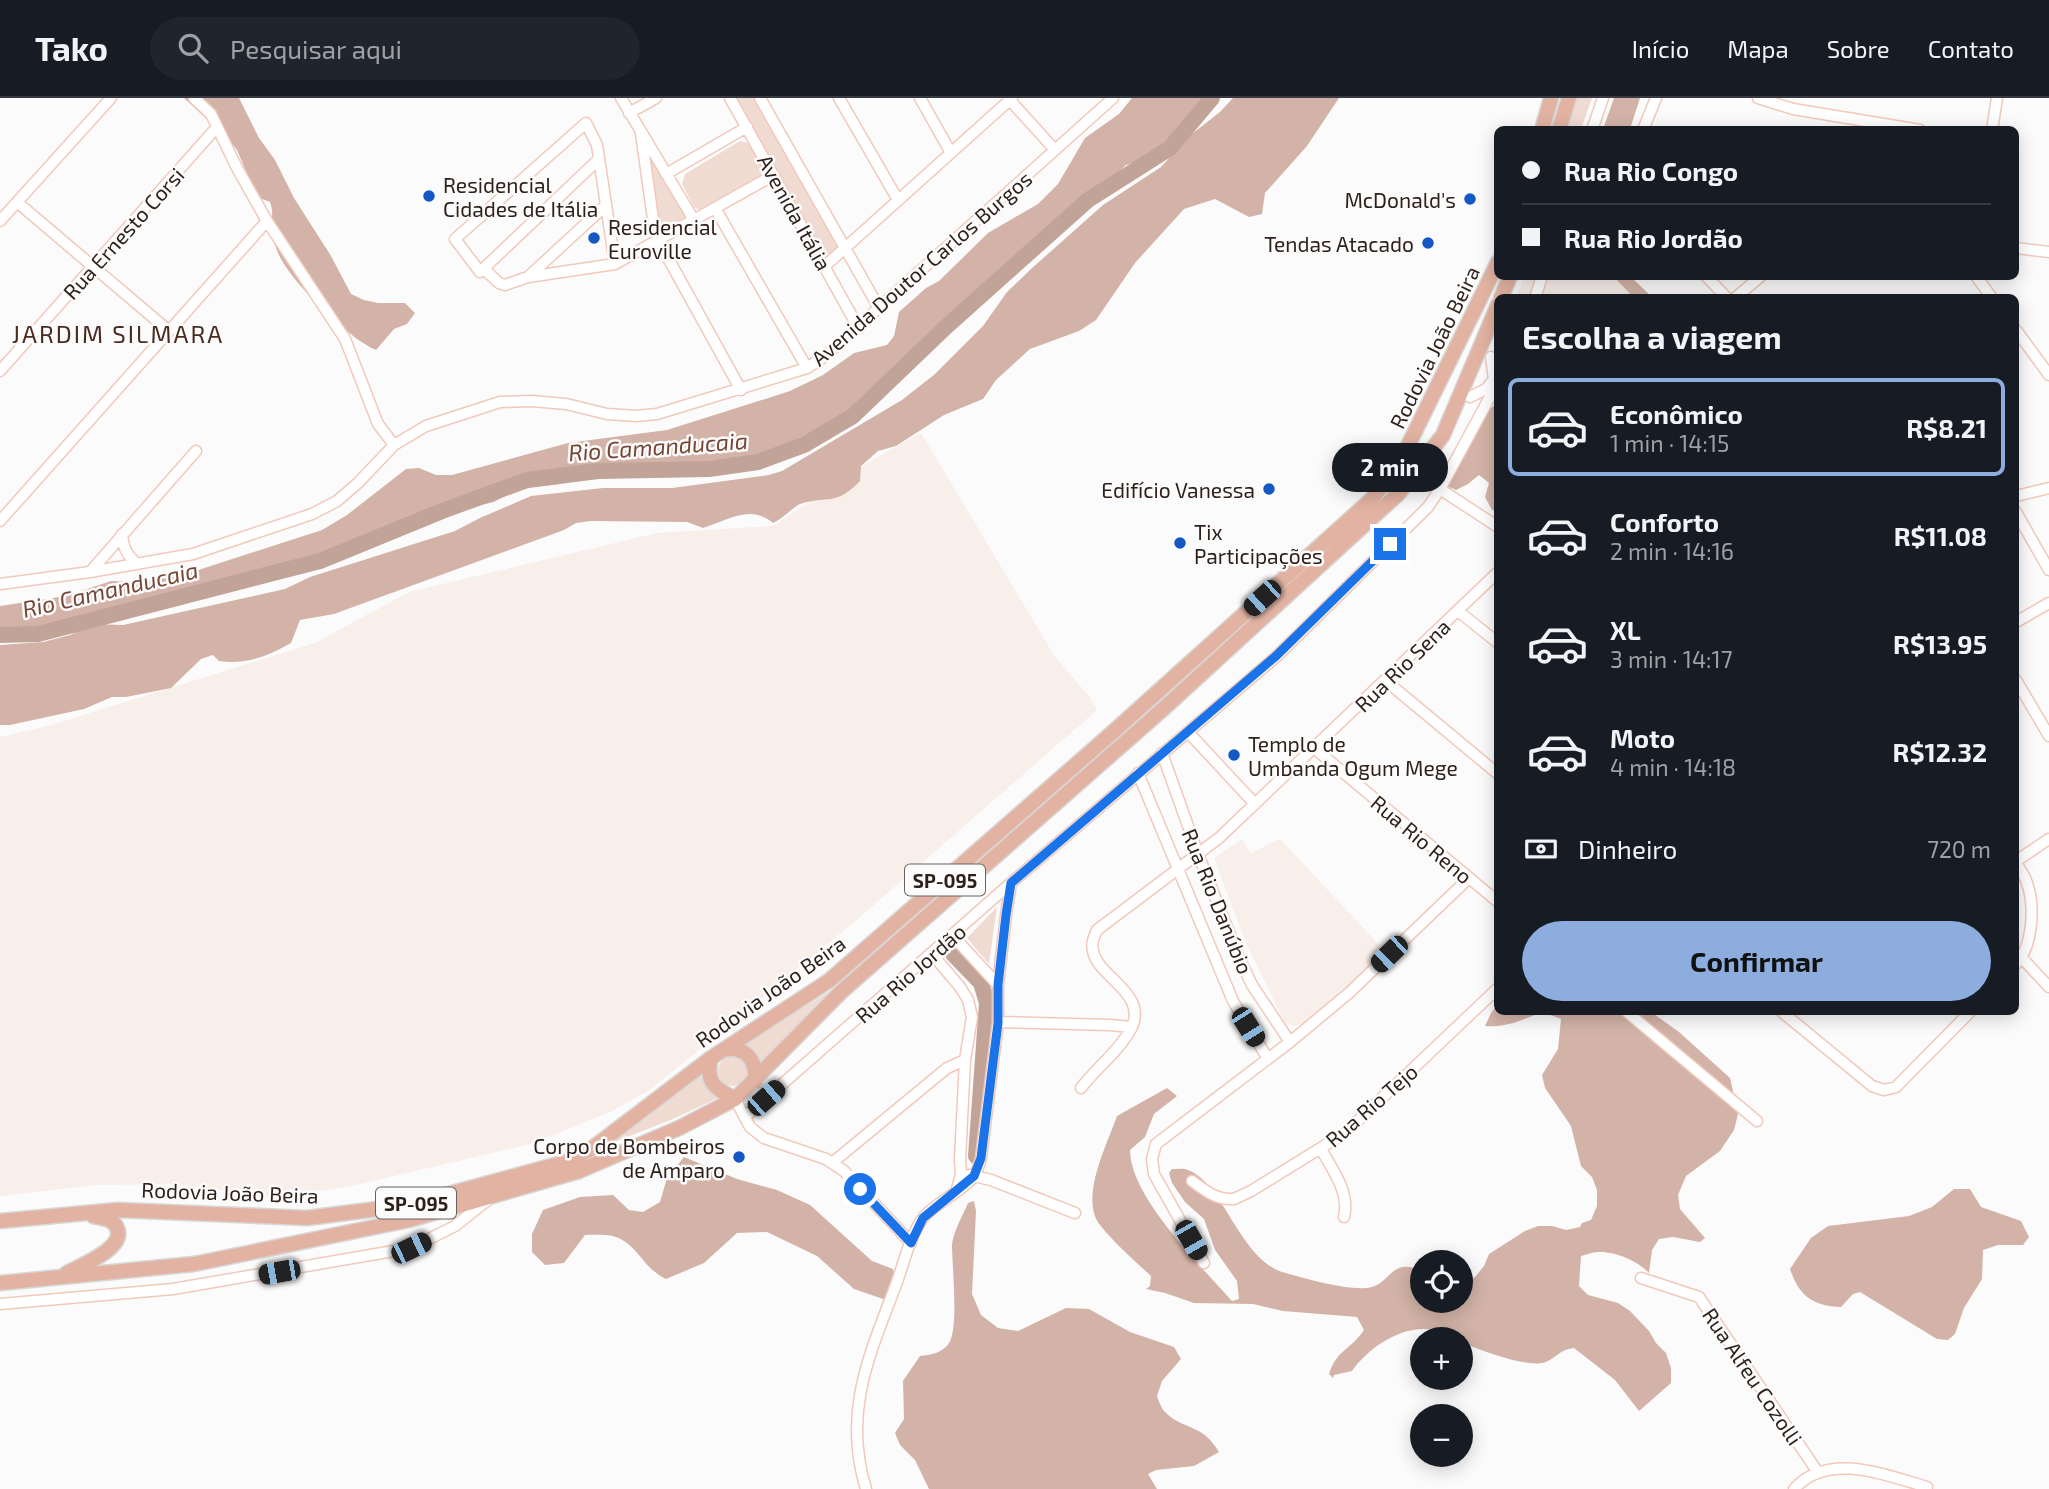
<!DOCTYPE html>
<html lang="pt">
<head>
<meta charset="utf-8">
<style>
  :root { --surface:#171b24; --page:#20242c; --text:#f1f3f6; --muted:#9ea1a6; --line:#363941; --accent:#8eaddf }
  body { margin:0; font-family:"Exo 2",sans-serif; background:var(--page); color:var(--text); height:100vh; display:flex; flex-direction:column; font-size:26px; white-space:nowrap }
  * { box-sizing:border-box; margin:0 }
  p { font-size:23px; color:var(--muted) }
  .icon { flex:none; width:38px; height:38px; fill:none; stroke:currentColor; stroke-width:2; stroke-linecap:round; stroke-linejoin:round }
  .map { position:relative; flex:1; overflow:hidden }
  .drawer { position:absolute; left:1494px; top:196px; width:525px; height:721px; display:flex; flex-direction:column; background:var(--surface); border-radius:10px; box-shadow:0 4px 18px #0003 }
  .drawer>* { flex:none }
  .top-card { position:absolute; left:1494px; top:28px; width:525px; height:154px; border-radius:10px; box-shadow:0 4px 18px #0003; display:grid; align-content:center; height:154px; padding:0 28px; background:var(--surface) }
  .tools { position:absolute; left:1410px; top:1152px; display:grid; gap:14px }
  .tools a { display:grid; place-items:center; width:63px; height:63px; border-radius:50%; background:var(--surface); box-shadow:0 4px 18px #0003; font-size:35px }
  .end { position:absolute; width:32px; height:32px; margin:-16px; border:9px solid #1a73e8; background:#fff; box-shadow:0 0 0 4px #fff }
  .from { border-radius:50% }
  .bubble { position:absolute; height:49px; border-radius:24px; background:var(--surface); box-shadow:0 4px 18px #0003; font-size:23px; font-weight:700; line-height:49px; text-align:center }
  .car { position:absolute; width:21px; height:42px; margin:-21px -10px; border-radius:9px; box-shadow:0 0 5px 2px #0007; background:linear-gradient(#222 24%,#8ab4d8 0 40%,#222 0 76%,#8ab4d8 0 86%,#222 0) }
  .top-card b { display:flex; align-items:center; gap:24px; height:66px; font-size:26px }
  .top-card b+b { border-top:2px solid var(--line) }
  .top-card i { width:18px; height:18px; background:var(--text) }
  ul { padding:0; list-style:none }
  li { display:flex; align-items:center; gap:21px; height:98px; margin:0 14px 10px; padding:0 14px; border:4px solid transparent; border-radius:10px }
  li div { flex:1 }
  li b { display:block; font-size:26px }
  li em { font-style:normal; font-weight:700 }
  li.active { border-color:var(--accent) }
  li>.icon { width:63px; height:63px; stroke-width:1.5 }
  h2 { padding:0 28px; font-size:32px; line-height:84px }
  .pay { display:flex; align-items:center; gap:18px; height:77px; padding:0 28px; font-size:26px }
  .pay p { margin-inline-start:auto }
  .cta { display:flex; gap:14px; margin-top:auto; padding:14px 28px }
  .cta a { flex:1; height:80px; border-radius:42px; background:var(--accent); color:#111; font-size:28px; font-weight:700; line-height:80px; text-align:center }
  header { display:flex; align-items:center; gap:42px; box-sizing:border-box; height:98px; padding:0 35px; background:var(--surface); border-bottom:2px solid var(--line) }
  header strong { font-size:33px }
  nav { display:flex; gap:38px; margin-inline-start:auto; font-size:24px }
  .search { width:490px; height:63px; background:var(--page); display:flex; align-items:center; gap:18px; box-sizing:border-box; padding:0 24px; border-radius:38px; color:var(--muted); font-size:26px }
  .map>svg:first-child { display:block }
  .built { fill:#f8eeea }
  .green { fill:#f0dbd3 }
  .forest { fill:#d3b3a7 }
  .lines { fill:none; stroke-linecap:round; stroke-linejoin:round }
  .river { stroke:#c2a397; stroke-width:16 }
  .minor-casing { stroke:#f1c9bb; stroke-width:13 }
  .major-casing { stroke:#d9d7d6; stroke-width:17 }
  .minor { stroke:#fff; stroke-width:10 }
  .major { stroke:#e2b3a2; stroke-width:14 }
  .route { stroke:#1a73e8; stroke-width:9 }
  .poi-dot { fill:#1458c3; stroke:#fbfbfb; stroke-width:2.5 }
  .labels { text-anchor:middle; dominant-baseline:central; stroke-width:5; stroke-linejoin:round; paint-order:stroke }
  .shield { fill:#fbfbfb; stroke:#6b615d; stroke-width:2 }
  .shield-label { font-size:19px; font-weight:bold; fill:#2d1f19 }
  .poi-label { font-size:21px; fill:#2d1f19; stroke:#fbfbfb; text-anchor:start }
  .street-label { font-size:21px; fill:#2d1f19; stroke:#fbfbfb }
  .water-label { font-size:23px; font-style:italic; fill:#754635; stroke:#fbfbfb }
  .quarter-label { font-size:24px; letter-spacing:2px; fill:#492b20; stroke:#fbfbfb }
</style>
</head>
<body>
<header>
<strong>Tako</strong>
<div class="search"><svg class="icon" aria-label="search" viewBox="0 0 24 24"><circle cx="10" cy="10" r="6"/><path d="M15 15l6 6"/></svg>Pesquisar aqui</div>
<nav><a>Início</a><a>Mapa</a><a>Sobre</a><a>Contato</a></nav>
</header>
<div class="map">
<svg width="2049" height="1391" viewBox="0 0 2049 1391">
  <rect width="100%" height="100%" fill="#fbfbfb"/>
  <!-- built -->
  <path class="built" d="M1524 178 1614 179 1633 199 1516 200Z
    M921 335 1055 559 1089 598 1097 612 853 825 650 992 610 1014 534 1045 356 1087 277 1100 176 1086 95 1087 0 1098V639L48 628 315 545 409 494 657 435 773 428 869 364Z
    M1242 741 1251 755 1280 741 1384 852 1344 895 1312 922 1294 928 1285 925 1246 845 1214 760Z"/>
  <!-- green -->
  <path class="green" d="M736 0H756L839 146 833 156 822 155Z
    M1575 0H1592L1581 31 1565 32Z
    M740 43C755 44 766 67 760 80L705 112H699L694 109 682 86 685 76Z
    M650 64H655L686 114 683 125 669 132 664 130 659 125 648 69Z
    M997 809 989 866 967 840Z
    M836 889 761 969C758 957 756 952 744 947Z
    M718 973a15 15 0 1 1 30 0a15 15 0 1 1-30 0Z
    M702 974 708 992 718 1000 673 1021 604 1048Z"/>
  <!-- forest -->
  <path class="forest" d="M184 0H239L259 40 275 62 294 100 331 158 351 196 364 202 378 205H405L415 215 407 226 394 231 376 252C348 240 292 185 279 157 276 150 271 138 271 131 270 118 275 119 270 104L257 99 237 52 228 41Z
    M1132 0H1205L1191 18 1184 31 1174 41 1139 63 1126 67 1104 88 981 189 953 220 924 249 902 267 876 298 820 338 792 349 766 362 739 370 684 372 670 375 601 374 560 386 518 391 494 404 412 423 363 449 337 457 311 470 285 477 257 478 217 489 174 495 42 532 14 531 0 534V508L66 498 111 483 140 484 183 477 322 432 347 417 406 371 419 370 436 377H452L568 345 667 332 790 293 823 277 854 255 887 247 894 238 899 214 926 190 939 183 988 135 1038 106 1058 86 1085 40 1119 16Z
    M1233 0H1339L1307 48 1265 95 1262 116 1249 119 1215 101 1184 111 1135 165 1096 222 1079 233 1030 251 996 282 983 301 944 317 896 348 878 353 861 368 860 383C835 409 828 397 800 406 793 409 784 420 773 425 750 406 729 422 703 430L687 424 591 423 576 425 564 432 334 516 300 522 291 545C268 558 246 567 219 563L213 557 201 561 171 590 126 599H112L84 611 10 627H0V547L43 544 70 537 94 526 123 527 285 491 310 479 455 433 480 420 531 398 603 390H672L769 377 782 373 902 302 935 276 983 228 1007 194 1031 171 1103 107 1161 69 1188 39 1220 14Z
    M1614 0H1640L1630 31H1603Z
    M1614 179H1631L1652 199H1633Z
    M1498 305V414L1492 412 1485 399 1489 385 1479 377 1468 386 1456 392 1443 386 1483 316Z
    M1498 906V914H1651L1679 934 1730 980 1738 1016 1734 1032 1720 1053 1686 1078 1678 1097 1680 1111 1705 1140 1700 1144 1673 1139 1659 1141 1652 1152 1649 1175C1638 1163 1615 1153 1598 1154 1592 1154 1586 1157 1581 1158L1579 1188 1588 1197 1618 1205 1630 1213 1649 1233 1656 1245 1666 1255 1671 1270V1285L1639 1313 1615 1282 1574 1250C1559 1252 1557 1259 1546 1264 1528 1271 1478 1251 1461 1244V1241C1451 1241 1444 1234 1434 1232 1403 1226 1369 1249 1352 1273L1334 1277 1333 1280 1329 1276C1337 1251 1351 1252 1364 1232L1357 1219 1283 1213 1253 1206 1194 1205 1165 1195 1146 1191 1150 1188 1151 1178C1134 1162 1115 1146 1100 1127 1079 1100 1107 1047 1117 1018L1167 990 1177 998 1154 1016 1145 1039 1130 1052C1130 1099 1201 1168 1232 1203L1239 1201 1237 1183 1215 1152 1204 1121 1185 1104 1172 1085 1169 1075 1172 1071C1177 1071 1184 1070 1188 1072 1223 1085 1240 1160 1282 1174 1303 1180 1345 1192 1367 1190 1392 1187 1389 1158 1423 1173V1202H1461V1186L1475 1179 1484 1168 1489 1156 1525 1133 1538 1128H1552L1566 1132 1580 1129 1582 1125 1591 1122 1597 1108V1092L1592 1079 1581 1068 1571 1028 1545 990 1542 977 1558 951 1561 921C1539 912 1539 916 1519 923 1509 927 1495 929 1485 928L1491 915Z
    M684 1059 737 1081 777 1092 810 1107 872 1163 893 1171 896 1181 886 1202 854 1191 817 1158 767 1134 737 1135 704 1165 666 1181C644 1170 641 1154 624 1143 613 1135 597 1137 585 1137L564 1165 545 1167 532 1154V1136L543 1112 580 1099 613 1097 629 1112 643 1114 660 1104 667 1080Z
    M1954 1091H1970L1981 1109 2021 1123 2029 1139 2023 1147H1998L1983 1152 1982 1181 1964 1210 1955 1236 1948 1242 1937 1241 1860 1194 1853 1196 1841 1209C1813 1208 1799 1198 1790 1171L1811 1140 1828 1128 1909 1118 1932 1109Z
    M974 1103 976 1113 972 1196 981 1217 998 1230 1018 1233 1066 1210 1089 1211 1130 1234 1174 1249 1181 1261 1162 1283 1157 1298C1159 1303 1161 1310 1165 1314 1184 1333 1201 1324 1219 1354L1194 1368 1156 1372 1148 1376 1157 1391H929L915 1362 900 1347 895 1335 904 1321 903 1283 920 1258C930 1257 943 1255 949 1245 959 1231 952 1167 952 1147 953 1134 963 1117 968 1105Z"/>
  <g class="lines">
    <!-- river -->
    <path class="river" d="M0 537 38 536 320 463 442 413 527 382 598 373 709 371 758 364 804 347 853 318 947 228 1088 102 1170 50 1212 0
      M953 856 981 885 987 905 976 1058"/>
    <defs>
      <path id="minor" d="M194 0 211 16 237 70 267 123 345 241 378 326 394 347
        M621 0 694 122
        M730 0 858 229
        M760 0 879 210
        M839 0 898 102
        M920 0 951 55
        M1008 0 1055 52
        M1758 0 1793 11 1920 32
        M629 15 656 0
        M1592 32 1603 0
        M1643 32 1656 0
        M1992 32 1997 0
        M641 35 652 114 658 142 741 292
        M599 61 480 174 455 141 586 25 597 47 615 166
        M666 76 747 29
        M17 104 169 233
        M715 110 807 270
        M0 123 111 0
        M2016 150 2049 154
        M825 168 1012 0
        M484 171 499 185 505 187 528 179 615 166 774 77
        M1706 178 1727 200
        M1976 178 1992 200
        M528 179 606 107
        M1535 200 1542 178
        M1735 200 1761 178
        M2016 232 2049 277
        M0 273 217 29
        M1470 299 1486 291 1494 281 1491 259
        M1440 391 1498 429
        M2016 398 2049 390
        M2016 414 2049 472
        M0 423 267 123
        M122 436C123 450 127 457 137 466
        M90 474 196 353
        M0 486 90 474 193 456 312 416 337 403 358 385 394 347 426 328 500 304 532 303 566 306 607 316 636 318 657 316 807 270 825 258 1113 0
        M1458 513 1498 545
        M2016 524 2049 505
        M2016 582 2049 638
        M1386 583 1498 676
        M1188 634 1255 706
        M1314 650 1498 804
        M1162 655 1198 756 1240 862 1252 887 1290 944
        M1138 675 1233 903 1268 961
        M2016 763 2049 741
        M2016 765C2020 771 2025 778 2027 785 2035 808 2033 848 2016 866
        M953 838 998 887
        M932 856 960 889 968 902 972 919 965 962 960 1061 961 1076 957 1091
        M2022 860 2049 889
        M1627 914 1757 1023
        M1782 914 1872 988 1884 992 1896 989 1970 914
        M998 924 1110 927 1132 929
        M1081 990C1096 970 1119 953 1131 931 1149 895 1098 880 1093 853 1091 845 1094 839 1097 832L1219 740 1498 474
        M735 1001 750 1029 764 1040 826 1061 844 1073 911 1145
        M746 1018 1011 785 1277 558 1428 409 1440 391 1498 284
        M1321 1051C1333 1073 1350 1094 1344 1119
        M832 1065 947 970 965 962
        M969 1077 991 1082 1075 1115
        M1192 1083C1206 1093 1216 1102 1234 1101L1251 1093 1345 1035 1498 890
        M1204 1165 1154 1076 1152 1061 1156 1046 1290 944 1349 895 1469 780
        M1641 1180 1699 1199 1817 1373
        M0 1206 173 1191 411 1150 455 1128 489 1101
        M866 1391C842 1313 870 1256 897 1184 904 1164 910 1138 923 1120 935 1105 968 1090 976 1075 978 1070 980 1065 981 1060L998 924V887L1006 817 1011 785
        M1794 1391C1828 1353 1885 1377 1927 1389"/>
      <path id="major" d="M1542 32 1551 0
        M1559 32 1569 0
        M1501 200 1510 178
        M723 952C745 947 757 962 755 983
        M711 960C705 985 715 990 735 1001
        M0 1123 118 1112 307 1120 408 1107 566 1064 590 1052 711 960 830 882 1112 635 1372 401 1402 360 1498 164
        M67 1175C82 1167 126 1150 117 1130 113 1120 101 1120 93 1118
        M0 1185 194 1166 409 1122 579 1073 679 1030 735 1001 842 893 1163 611 1398 396 1443 337 1498 207"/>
    </defs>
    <!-- minor casing -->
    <use href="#minor" class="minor-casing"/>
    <!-- major casing -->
    <use href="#major" class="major-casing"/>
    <!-- minor -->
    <use href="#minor" class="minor"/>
    <!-- major -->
    <use href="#major" class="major"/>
  </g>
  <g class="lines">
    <!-- route -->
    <path class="route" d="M860 1091 911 1145 923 1120 974 1078 981 1060 998 925V887L1006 817 1011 785 1276 558 1390 446"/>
  </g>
  <!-- markers -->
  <g class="poi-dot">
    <circle cx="429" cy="98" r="7"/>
    <circle cx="1470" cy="101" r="7"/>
    <circle cx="594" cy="140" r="7"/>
    <circle cx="1428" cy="145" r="7"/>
    <circle cx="1269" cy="391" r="7"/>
    <circle cx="1180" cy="445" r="7"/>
    <circle cx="1234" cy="657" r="7"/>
    <circle cx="739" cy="1059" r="7"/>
  </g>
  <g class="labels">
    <!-- shield labels -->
    <g class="shield">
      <rect x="905" y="766.5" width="80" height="31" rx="5"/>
      <rect x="376" y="1089.5" width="80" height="31" rx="5"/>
    </g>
    <g class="shield-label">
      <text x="945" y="782">SP-095</text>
      <text x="416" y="1105">SP-095</text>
    </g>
    <!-- poi labels -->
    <g class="poi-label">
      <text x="443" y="86">Residencial<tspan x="443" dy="24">Cidades de Itália</tspan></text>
      <text x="1456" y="101" text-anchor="end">McDonald's</text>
      <text x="608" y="128">Residencial<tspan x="608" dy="24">Euroville</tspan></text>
      <text x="1414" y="145" text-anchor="end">Tendas Atacado</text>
      <text x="1255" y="391" text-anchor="end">Edifício Vanessa</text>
      <text x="1194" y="433">Tix<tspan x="1194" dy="24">Participações</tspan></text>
      <text x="1248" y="645">Templo de<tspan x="1248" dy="24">Umbanda Ogum Mege</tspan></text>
      <text x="725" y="1047" text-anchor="end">Corpo de Bombeiros<tspan x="725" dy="24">de Amparo</tspan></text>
    </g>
    <!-- street labels -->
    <g class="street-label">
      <text transform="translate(795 114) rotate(61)">Avenida Itália</text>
      <text transform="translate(123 135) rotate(-48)">Rua Ernesto Corsi</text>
      <text transform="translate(921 170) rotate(-41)">Avenida Doutor Carlos Burgos</text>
      <text transform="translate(1434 249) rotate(-64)">Rodovia João Beira</text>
      <text transform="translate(1402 567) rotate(-44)">Rua Rio Sena</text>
      <text transform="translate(1422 741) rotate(40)">Rua Rio Reno</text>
      <text transform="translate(1218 803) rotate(68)">Rua Rio Danúbio</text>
      <text transform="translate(910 875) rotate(-41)">Rua Rio Jordão</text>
      <text transform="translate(770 893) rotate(-35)">Rodovia João Beira</text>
      <text transform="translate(1371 1007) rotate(-41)">Rua Rio Tejo</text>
      <text transform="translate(230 1094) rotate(2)">Rodovia João Beira</text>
      <text transform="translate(1753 1278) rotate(56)">Rua Alfeu Cozolli</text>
    </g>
    <!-- water labels -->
    <g class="water-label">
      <text transform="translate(658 348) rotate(-4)">Rio Camanducaia</text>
      <text transform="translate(110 491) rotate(-13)">Rio Camanducaia</text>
    </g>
    <!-- quarter labels -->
    <g class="quarter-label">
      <text x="118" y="235">JARDIM SILMARA</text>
    </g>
  </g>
</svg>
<div class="tools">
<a><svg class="icon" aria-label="locate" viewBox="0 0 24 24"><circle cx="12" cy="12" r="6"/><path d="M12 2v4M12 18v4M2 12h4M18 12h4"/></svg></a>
<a>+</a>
<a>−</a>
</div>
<i class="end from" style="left:860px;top:1091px"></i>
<i class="end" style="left:1390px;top:446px"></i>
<div class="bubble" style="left:1332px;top:345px;width:116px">2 min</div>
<i class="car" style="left:1262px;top:500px;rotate:228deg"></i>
<i class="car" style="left:1389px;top:856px;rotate:226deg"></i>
<i class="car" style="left:1248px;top:929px;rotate:148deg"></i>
<i class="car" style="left:766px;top:1000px;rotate:49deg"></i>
<i class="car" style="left:1191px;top:1142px;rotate:150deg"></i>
<i class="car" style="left:411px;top:1150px;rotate:64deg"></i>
<i class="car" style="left:279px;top:1174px;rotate:260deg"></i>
<div class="top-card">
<b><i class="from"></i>Rua Rio Congo</b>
<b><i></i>Rua Rio Jordão</b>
</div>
<section class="drawer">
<h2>Escolha a viagem</h2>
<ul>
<li class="active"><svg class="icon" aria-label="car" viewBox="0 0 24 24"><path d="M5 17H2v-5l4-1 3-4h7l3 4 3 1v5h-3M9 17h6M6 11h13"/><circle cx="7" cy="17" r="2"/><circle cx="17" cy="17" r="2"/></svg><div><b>Econômico</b><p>1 min · 14:15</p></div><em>R$8.21</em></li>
<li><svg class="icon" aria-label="car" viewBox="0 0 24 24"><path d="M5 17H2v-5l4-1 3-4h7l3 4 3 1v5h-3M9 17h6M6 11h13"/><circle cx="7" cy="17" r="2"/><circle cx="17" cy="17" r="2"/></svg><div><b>Conforto</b><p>2 min · 14:16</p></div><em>R$11.08</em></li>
<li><svg class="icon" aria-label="car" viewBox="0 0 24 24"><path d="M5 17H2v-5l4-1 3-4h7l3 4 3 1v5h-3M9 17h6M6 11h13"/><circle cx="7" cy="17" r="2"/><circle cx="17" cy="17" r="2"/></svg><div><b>XL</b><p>3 min · 14:17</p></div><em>R$13.95</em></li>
<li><svg class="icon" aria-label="car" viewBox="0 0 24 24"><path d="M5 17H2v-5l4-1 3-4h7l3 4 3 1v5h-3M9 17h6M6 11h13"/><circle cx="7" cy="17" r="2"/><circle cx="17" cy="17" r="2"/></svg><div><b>Moto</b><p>4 min · 14:18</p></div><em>R$12.32</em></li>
</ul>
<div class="pay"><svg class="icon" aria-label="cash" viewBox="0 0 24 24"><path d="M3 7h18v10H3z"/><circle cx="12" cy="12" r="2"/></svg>Dinheiro<p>720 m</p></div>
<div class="cta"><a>Confirmar</a></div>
</section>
</div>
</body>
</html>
